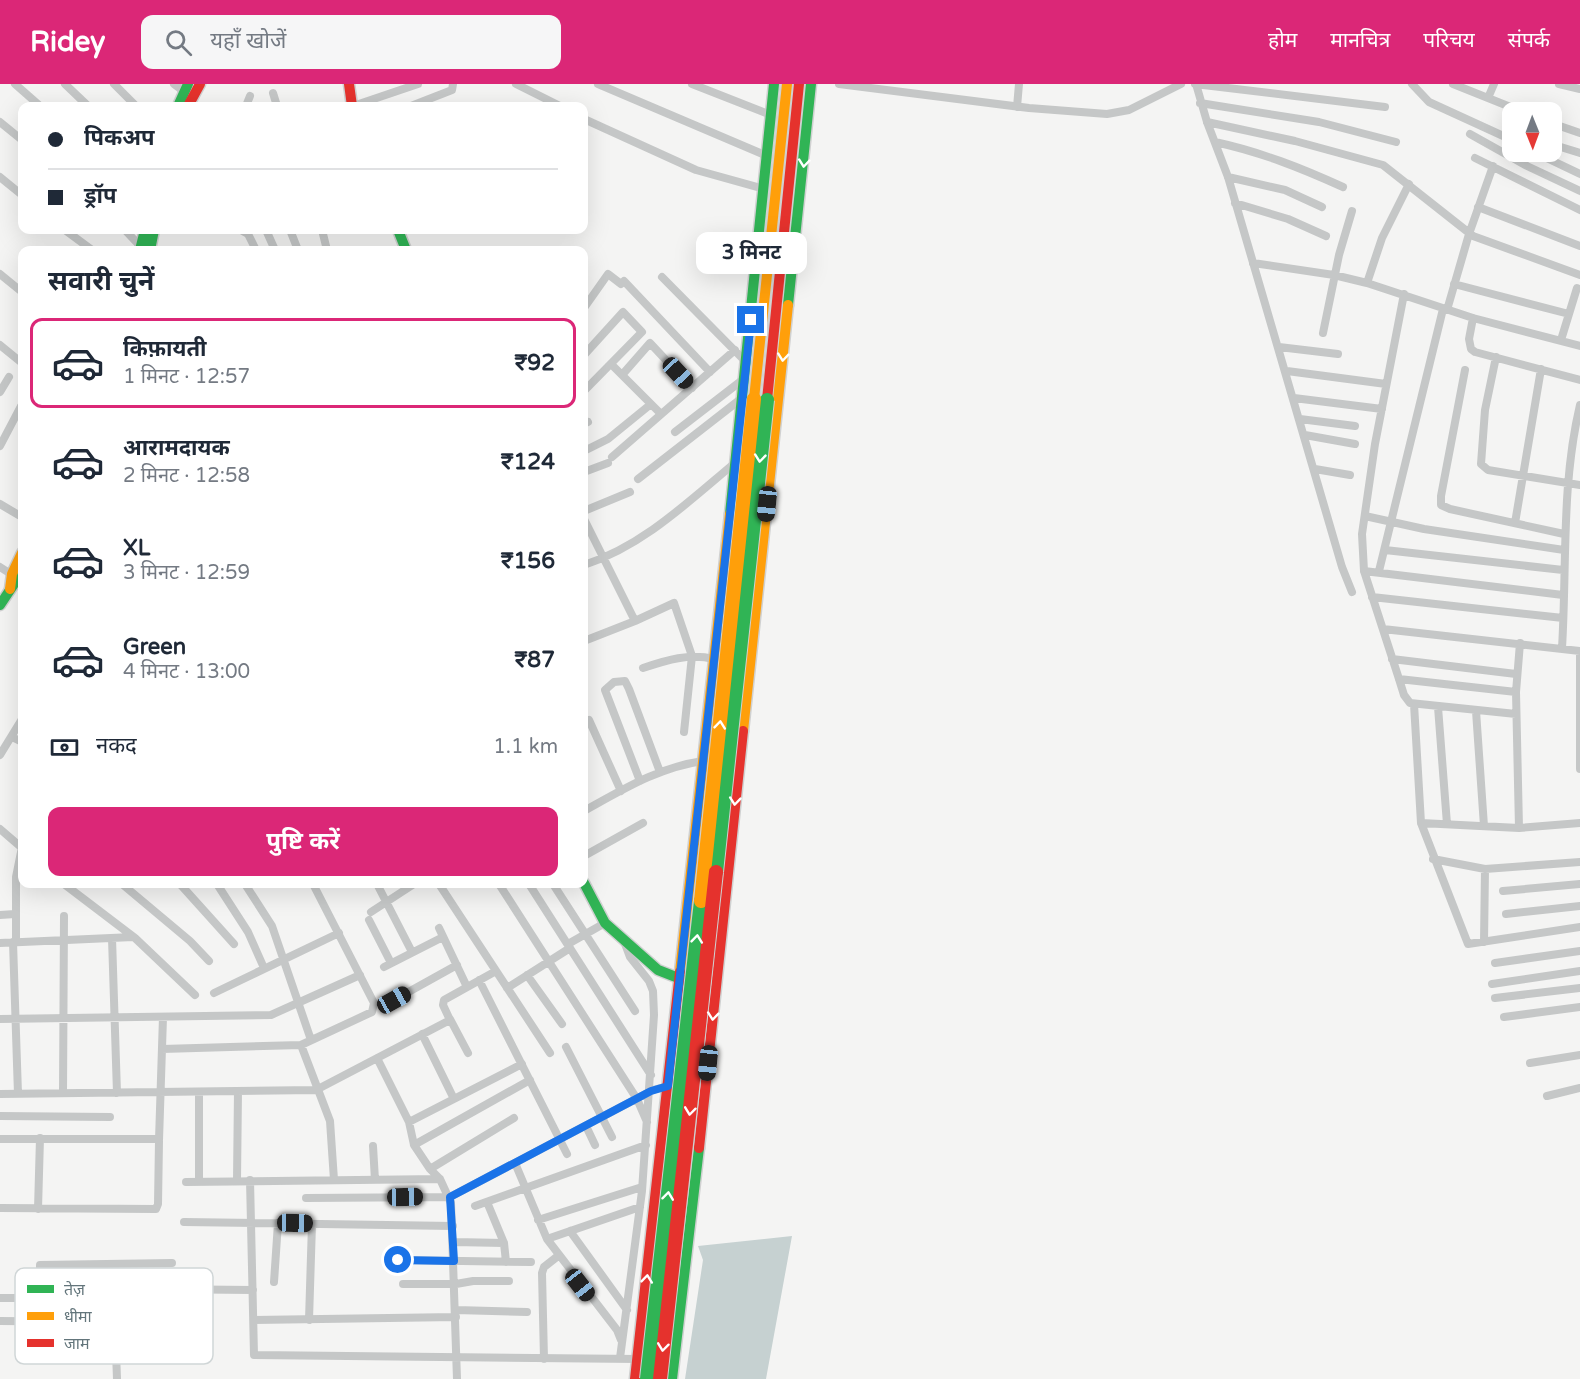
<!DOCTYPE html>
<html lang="hi">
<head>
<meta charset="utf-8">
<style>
  :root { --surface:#fff; --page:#f6f6f7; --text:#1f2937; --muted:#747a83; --line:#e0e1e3; --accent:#db2777 }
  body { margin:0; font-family:"Varela Round","Noto Sans Devanagari",sans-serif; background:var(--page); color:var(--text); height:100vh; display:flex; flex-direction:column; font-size:22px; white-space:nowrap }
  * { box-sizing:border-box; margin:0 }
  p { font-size:20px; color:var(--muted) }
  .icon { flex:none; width:33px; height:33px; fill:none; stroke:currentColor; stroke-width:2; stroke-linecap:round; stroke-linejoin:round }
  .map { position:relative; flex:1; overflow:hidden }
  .drawer { position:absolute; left:18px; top:162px; width:570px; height:642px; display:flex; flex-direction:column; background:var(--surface); border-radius:12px; box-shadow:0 6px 24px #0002 }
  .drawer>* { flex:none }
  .banner { position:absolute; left:18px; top:18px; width:570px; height:132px; border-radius:12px; box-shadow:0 6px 24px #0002; display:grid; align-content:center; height:132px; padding:0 30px; background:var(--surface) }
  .needle { width:39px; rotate:179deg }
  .controls { position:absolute; left:1502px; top:18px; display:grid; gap:12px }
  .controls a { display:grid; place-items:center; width:60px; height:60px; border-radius:12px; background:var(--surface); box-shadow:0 6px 24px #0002; font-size:30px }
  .end { position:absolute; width:27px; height:27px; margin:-14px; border:8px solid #1a73e8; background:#fff; box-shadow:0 0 0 3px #fff }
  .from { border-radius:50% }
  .bubble { position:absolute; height:42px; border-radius:12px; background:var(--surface); box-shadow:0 6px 24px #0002; font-size:20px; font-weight:700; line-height:42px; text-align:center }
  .car { position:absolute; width:18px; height:36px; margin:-18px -9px; border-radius:8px; box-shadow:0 0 4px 2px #0007; background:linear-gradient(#222 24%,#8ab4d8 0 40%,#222 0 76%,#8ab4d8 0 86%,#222 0) }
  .banner b { display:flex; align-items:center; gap:21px; height:57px; font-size:22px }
  .banner b+b { border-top:2px solid var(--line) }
  .banner i { width:15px; height:15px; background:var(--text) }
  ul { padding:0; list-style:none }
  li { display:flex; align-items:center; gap:18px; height:90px; margin:0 12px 9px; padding:0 18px; border:3px solid transparent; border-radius:12px }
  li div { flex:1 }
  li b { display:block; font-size:22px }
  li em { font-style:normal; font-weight:700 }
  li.current { border-color:var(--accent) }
  li>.icon { width:54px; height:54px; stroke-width:1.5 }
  h2 { padding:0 30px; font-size:27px; line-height:72px }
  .pay { display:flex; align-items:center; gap:15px; height:66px; padding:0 30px; font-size:22px }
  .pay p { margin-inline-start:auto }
  .action { display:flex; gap:12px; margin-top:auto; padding:12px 30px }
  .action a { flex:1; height:69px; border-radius:12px; background:var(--accent); color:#fff; font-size:24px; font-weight:700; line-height:69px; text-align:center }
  header { display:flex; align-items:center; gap:36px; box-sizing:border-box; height:84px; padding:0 30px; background:var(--accent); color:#fff }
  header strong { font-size:28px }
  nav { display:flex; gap:33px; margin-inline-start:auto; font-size:21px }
  .search { width:420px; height:54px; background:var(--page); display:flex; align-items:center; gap:15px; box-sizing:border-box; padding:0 21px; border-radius:12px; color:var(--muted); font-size:22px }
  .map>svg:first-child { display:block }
  .water { fill:#c6d1d1 }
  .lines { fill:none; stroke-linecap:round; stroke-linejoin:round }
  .fast-casing { stroke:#d0d1d1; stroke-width:13 }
  .slow-casing { stroke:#d0d1d1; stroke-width:13 }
  .jam-casing { stroke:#d0d1d1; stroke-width:13 }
  .street { stroke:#c5c7c7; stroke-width:8 }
  .fast { stroke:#30b455; stroke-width:10 }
  .slow { stroke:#ff9f0a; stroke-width:10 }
  .jam { stroke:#e5322d; stroke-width:10 }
  .fast-bridge-casing { stroke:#d0d1d1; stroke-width:16; stroke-linecap:butt }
  .slow-bridge-casing { stroke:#d0d1d1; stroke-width:16; stroke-linecap:butt }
  .jam-bridge-casing { stroke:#d0d1d1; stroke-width:16; stroke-linecap:butt }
  .fast-bridge { stroke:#30b455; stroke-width:14 }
  .slow-bridge { stroke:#ff9f0a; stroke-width:14 }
  .jam-bridge { stroke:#e5322d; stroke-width:14 }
  .oneway { stroke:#fff }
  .route { stroke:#1a73e8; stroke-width:8 }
  .key { fill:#fff; stroke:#d0d6d7; stroke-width:1.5 }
  .key-label { font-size:16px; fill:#63757b }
</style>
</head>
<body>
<header>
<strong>Ridey</strong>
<div class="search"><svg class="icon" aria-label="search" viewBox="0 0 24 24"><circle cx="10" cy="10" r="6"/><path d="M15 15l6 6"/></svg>यहाँ खोजें</div>
<nav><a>होम</a><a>मानचित्र</a><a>परिचय</a><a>संपर्क</a></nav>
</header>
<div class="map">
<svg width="1580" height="1295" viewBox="0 0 1580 1295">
  <rect width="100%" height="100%" fill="#f4f4f3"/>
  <!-- water -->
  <path class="water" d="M792 1152 766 1295H685L703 1176 698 1162Z"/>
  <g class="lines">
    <defs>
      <path id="fast" d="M178 22 188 0
        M398 146 406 166
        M140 166 145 146
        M150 166 154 146
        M788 221 811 0
        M730 430 774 0
        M0 521 22 488
        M584 799 605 839 658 886 686 897
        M672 1295 699 1064"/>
      <path id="slow" d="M754 315 787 0
        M10 505 12 490 22 469
        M743 647 788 221
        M680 888 730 430"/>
      <path id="jam" d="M349 0 352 22
        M188 22 200 0
        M767 316 799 0
        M699 1064 743 647
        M635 1295 680 888"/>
    </defs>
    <!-- fast casing -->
    <use href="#fast" class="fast-casing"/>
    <!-- slow casing -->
    <use href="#slow" class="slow-casing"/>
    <!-- jam casing -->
    <use href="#jam" class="jam-casing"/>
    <!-- street -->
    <path class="street" d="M15 0 40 22
      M65 0 88 22
      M114 0 136 22
      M174 0 186 9
      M516 0 560 22
      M598 0 767 72
      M692 0 771 31
      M839 0 1029 24 1107 30 1129 26 1181 0
      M1195 0 1385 23
      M1196 0 1207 38 1228 93 1342 483 1352 508
      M1412 0 1429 18 1512 56
      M1453 0 1523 28
      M1559 0 1580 5
      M273 9 277 22
      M1488 14 1494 0
      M1200 19 1319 38 1396 58
      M246 22 250 12
      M353 22 418 0
      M411 22 452 6 453 0
      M1017 23 1019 0
      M584 35 696 86 764 105
      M0 38 22 56
      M1207 38 1295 57 1383 81 1473 152 1580 191
      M1551 39 1580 49
      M1470 50 1527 82 1580 107
      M1215 58C1261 68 1301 84 1343 103
      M1551 60 1580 69
      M1534 68 1580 90
      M1475 74 1580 126
      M0 93 22 111
      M1228 93 1285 106 1322 123
      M1235 119 1288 135 1326 152
      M1478 123 1580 162
      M65 146 92 166
      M125 146 142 164
      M241 146 248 150 256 166
      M266 146 275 166
      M290 146 298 166
      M322 146 327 166
      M1253 179 1334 191 1367 199 1473 234 1580 262
      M0 190 22 208
      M662 193 747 279
      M1367 199 1382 154 1409 100
      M1454 200 1569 230
      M1404 210 1375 360 1362 450 1364 487 1399 595 1404 611 1410 619 1516 630
      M584 224 608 190 621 200 624 197 710 288
      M1447 226 1469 150 1493 82
      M1473 234 1469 255 1471 265 1475 268 1580 296
      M1323 249 1339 171 1352 127
      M1561 256 1577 204
      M0 261 22 279
      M1279 263 1338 270
      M584 271 623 228 642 248 584 307
      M1496 273 1485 326 1481 380 1488 386 1580 401
      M611 280 651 320
      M1465 286 1441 412V421L1450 425 1564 450
      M1287 287 1386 300
      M622 291 650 259 692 304
      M0 308 9 293
      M1294 314 1382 325
      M1300 335 1355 342
      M584 340 588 338
      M675 348 745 294
      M1305 351 1355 360
      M0 362 21 322
      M584 367 608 355 651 320 661 330
      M612 373 735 266
      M1315 385 1350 391
      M584 388 608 379
      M638 395 742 314
      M0 420 22 433
      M584 427 630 408
      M1365 432 1424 445 1564 466
      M584 435 635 537
      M1515 439 1541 285
      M1385 466 1563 486
      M584 481C643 462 689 417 736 378
      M0 483 14 492
      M1364 487 1563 511
      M1379 487 1443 225
      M1372 513 1563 534
      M1383 545 1580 567
      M584 557 635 537 674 519 692 572 684 648
      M1562 564C1567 482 1561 401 1580 321
      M1580 567V685
      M1392 575 1516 590
      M643 584C667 576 689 569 714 575
      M1399 595 1516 608
      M1414 620 1421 739 1468 860 1580 843
      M1438 623 1447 740
      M1476 627 1484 742
      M589 636 621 707
      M12 653 22 658
      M0 671 22 635
      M640 697 605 606 614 598 625 597 629 605 660 688
      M584 727C622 706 659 683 703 677
      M1421 739 1519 744 1580 739
      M1519 744 1516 608 1520 559
      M0 745 22 764
      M584 772 643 739
      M1433 775 1485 785 1580 778
      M64 800 135 854 195 911
      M122 800 190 857 209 877
      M180 800 234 860
      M217 800 248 848 264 884
      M245 800 272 842 311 956
      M377 800 412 868
      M439 800 550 969
      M499 800 637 1015 647 1038
      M529 800 651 991
      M553 800 635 927
      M1503 807 1580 800
      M371 828 414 800
      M1506 830 1580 822
      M0 831 15 830
      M369 836 391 879
      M439 844 467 903
      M112 854 117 1009
      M13 858 18 1010
      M16 858V793L22 763
      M1484 858 1485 785
      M0 859 133 853
      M568 860 605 839
      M1495 879 1580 867
      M384 883 443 853
      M527 891 562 940
      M479 896 567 1070
      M1492 900 1580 887
      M507 904 570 864
      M214 909 339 849
      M1495 914 1580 904
      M394 916 457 881
      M1504 933 1580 923
      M0 935 271 931 360 891
      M450 935 468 969
      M422 950 454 1015
      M301 961 330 1037 334 1096
      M566 963 612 1053
      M162 965 301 961 372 928 374 919 313 800
      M377 974 409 1038 414 1061 430 1085 440 1095 451 1119 457 1295
      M1530 979 1580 971
      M63 1009 64 832
      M0 1010 316 1006 450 936 443 921 444 916 496 887
      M1547 1012 1580 1004
      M0 1032 110 1033
      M409 1038 522 980
      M586 1042 595 1061
      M0 1055H156L159 1057 158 1120 156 1125 0 1124
      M159 1056 163 933
      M414 1061 530 996
      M373 1062 375 1096
      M515 1079 547 1155 617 1246 621 1256
      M430 1085 514 1034
      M237 1096 238 1007
      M250 1096 254 1271 638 1275
      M199 1097V1008
      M186 1098 440 1095
      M306 1114 450 1113 653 1006 668 1002
      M487 1118 504 1159 506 1178
      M475 1122 646 1061
      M38 1125 40 1054
      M538 1136 642 1103
      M184 1138 453 1142
      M570 1147 627 1226
      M547 1155 640 1123
      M454 1158 504 1159
      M398 1176 531 1178
      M274 1198 278 1139
      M403 1200H456L473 1197H509
      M0 1214H26L49 1204 253 1206
      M456 1226 527 1228
      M254 1236 456 1233
      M309 1236 312 1140
      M0 1237 106 1238
      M40 1238V1181L172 1179
      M37 1266 116 1268 117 1295
      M620 1274 642 1107 654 931 653 907 649 897 630 873 624 857
      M544 1275 542 1189 544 1183 558 1172"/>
    <!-- fast -->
    <use href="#fast" class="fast"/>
    <!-- slow -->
    <use href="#slow" class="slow"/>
    <!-- jam -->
    <use href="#jam" class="jam"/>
    <defs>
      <path id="fast-bridge" d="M716 788 767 316
        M647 1295 701 817"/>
      <path id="slow-bridge" d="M701 817 754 315"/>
      <path id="jam-bridge" d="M660 1295 716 788"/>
    </defs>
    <!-- fast-bridge casing -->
    <use href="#fast-bridge" class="fast-bridge-casing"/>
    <!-- slow-bridge casing -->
    <use href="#slow-bridge" class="slow-bridge-casing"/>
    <!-- jam-bridge casing -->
    <use href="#jam-bridge" class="jam-bridge-casing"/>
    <!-- fast-bridge -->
    <use href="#fast-bridge" class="fast-bridge"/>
    <!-- slow-bridge -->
    <use href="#slow-bridge" class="slow-bridge"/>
    <!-- jam-bridge -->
    <use href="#jam-bridge" class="jam-bridge"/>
  </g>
  <!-- one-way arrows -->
  <defs><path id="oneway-chevron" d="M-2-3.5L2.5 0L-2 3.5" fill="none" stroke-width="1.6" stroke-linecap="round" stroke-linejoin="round" transform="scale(1.5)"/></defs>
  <g class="oneway">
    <use href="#oneway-chevron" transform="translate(804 79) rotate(96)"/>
    <use href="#oneway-chevron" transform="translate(783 273) rotate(96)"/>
    <use href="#oneway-chevron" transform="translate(760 374) rotate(96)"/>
    <use href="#oneway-chevron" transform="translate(720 641) rotate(-84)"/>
    <use href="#oneway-chevron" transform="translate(735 717) rotate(96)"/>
    <use href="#oneway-chevron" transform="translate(697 855) rotate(-84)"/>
    <use href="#oneway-chevron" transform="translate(713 932) rotate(96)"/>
    <use href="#oneway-chevron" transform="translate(690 1027) rotate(97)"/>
    <use href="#oneway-chevron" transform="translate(668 1112) rotate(-83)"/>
    <use href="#oneway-chevron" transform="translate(647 1195) rotate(-84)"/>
    <use href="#oneway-chevron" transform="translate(663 1263) rotate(97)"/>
  </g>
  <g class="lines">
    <!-- route -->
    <path class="route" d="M398 1176 454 1177 450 1113 651 1007 668 1002 751 236"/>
  </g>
  <!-- legend -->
  <rect x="15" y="1184" width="198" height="96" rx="9" class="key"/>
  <rect x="27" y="1201" width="27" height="8" fill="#30b455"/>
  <rect x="27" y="1228" width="27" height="8" fill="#ff9f0a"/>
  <rect x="27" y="1255" width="27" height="8" fill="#e5322d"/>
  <g class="key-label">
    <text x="64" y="1211">तेज़</text>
    <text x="64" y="1238">धीमा</text>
    <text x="64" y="1265">जाम</text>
  </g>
</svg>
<div class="controls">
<a><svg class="needle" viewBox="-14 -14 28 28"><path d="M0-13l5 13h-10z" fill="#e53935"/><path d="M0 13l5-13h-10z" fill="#747a83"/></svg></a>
</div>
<i class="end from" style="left:398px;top:1176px"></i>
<i class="end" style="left:751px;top:236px"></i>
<div class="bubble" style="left:696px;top:148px;width:111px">3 मिनट</div>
<i class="car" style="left:678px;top:289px;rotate:137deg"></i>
<i class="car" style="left:767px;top:420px;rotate:186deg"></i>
<i class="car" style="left:394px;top:916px;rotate:61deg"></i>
<i class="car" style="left:708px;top:979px;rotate:186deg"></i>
<i class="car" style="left:405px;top:1113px;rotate:89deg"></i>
<i class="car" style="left:295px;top:1139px;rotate:91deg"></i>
<i class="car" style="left:580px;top:1201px;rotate:142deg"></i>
<div class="banner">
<b><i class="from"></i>पिकअप</b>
<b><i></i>ड्रॉप</b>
</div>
<section class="drawer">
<h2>सवारी चुनें</h2>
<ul>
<li class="current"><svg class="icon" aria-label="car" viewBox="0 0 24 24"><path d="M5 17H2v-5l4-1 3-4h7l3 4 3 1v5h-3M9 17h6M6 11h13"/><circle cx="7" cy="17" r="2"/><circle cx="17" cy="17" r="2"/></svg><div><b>किफ़ायती</b><p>1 मिनट · 12:57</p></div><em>₹92</em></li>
<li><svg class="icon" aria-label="car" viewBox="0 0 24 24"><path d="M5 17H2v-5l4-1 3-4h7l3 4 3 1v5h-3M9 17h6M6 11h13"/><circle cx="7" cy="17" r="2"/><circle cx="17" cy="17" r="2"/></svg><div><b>आरामदायक</b><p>2 मिनट · 12:58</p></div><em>₹124</em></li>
<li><svg class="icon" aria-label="car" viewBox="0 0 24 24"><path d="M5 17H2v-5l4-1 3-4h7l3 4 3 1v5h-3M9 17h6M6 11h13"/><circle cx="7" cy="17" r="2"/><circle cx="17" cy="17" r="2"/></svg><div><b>XL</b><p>3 मिनट · 12:59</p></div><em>₹156</em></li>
<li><svg class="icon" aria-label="car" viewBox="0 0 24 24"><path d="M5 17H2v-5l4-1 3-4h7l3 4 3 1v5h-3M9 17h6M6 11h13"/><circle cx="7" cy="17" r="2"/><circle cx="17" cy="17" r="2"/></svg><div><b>Green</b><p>4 मिनट · 13:00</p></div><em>₹87</em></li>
</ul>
<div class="pay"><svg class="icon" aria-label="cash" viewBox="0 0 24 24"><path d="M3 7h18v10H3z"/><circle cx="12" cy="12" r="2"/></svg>नकद<p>1.1 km</p></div>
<div class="action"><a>पुष्टि करें</a></div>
</section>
</div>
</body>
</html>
